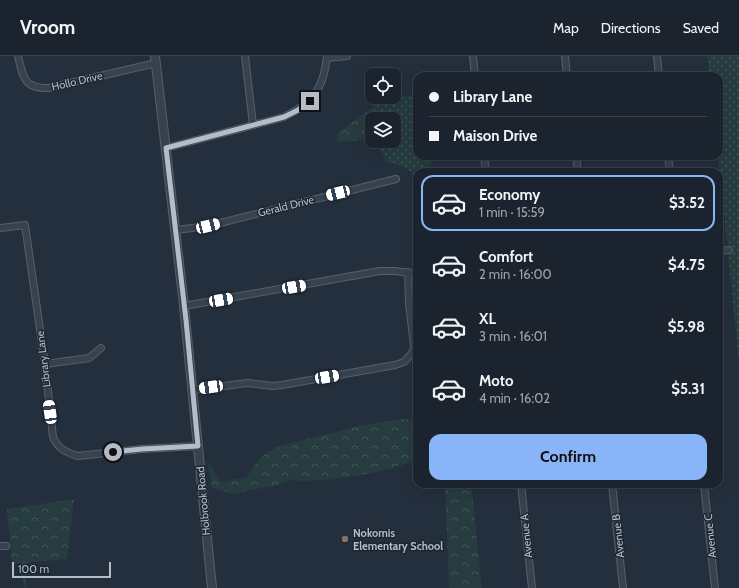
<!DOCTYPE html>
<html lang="en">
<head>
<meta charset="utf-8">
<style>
  :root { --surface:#1b232e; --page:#282f3a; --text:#f1f3f6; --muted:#a0a4aa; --line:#39404a; --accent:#8ab4f8 }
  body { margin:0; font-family:Cabin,sans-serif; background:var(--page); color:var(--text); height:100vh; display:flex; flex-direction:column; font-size:15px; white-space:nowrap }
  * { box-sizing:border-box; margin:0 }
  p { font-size:13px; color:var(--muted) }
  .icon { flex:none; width:22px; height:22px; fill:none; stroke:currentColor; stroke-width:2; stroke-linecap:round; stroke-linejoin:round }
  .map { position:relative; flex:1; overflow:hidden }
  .drawer { position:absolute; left:413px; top:112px; width:310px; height:320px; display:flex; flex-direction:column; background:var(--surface); border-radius:12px; box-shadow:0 4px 16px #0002,0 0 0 1px var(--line) }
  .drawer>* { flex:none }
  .top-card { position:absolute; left:413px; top:16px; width:310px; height:88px; border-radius:12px; box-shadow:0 4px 16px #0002,0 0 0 1px var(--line); display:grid; align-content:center; height:88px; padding:0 16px; background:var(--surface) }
  .controls { position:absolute; left:365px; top:12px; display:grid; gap:8px }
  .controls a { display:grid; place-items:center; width:36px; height:36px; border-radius:8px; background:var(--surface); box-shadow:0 4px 16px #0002,0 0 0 1px var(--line); font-size:20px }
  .scale { position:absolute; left:12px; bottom:10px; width:99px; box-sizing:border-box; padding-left:4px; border:2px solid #b4bcc9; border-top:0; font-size:11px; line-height:14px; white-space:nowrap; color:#b4bcc9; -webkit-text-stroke:3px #1d2633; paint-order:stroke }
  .end { position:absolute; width:18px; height:18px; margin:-9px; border:5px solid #b4bcc9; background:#111; box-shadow:0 0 0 2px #111 }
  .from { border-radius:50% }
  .car { position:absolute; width:12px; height:24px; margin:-12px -6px; border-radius:5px; box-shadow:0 0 3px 1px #0007; background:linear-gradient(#fff 24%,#345 0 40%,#fff 0 76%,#345 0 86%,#fff 0) }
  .top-card b { display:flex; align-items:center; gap:14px; height:38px; font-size:15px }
  .top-card b+b { border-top:1px solid var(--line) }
  .top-card i { width:10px; height:10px; background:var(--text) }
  ul { padding:7px 0 0; list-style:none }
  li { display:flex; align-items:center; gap:12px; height:56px; margin:0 8px 6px; padding:0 8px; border:2px solid transparent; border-radius:12px }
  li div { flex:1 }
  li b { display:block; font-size:15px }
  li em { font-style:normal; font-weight:700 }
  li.selected { border-color:var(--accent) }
  li>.icon { width:36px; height:36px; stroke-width:1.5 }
  .primary-button { display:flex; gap:8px; margin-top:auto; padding:8px 16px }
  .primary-button a { flex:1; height:46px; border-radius:12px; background:var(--accent); color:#111; font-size:16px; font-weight:700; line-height:46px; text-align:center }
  header { display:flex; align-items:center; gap:24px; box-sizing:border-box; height:56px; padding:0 20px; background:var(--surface); border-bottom:1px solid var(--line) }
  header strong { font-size:19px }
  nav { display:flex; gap:22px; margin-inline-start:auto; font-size:14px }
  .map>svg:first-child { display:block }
  .grass { fill:url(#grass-dots) }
  .forest { fill:url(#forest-crowns) }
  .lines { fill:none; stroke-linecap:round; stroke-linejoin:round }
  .minor-casing { stroke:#565f6c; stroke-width:8 }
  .tertiary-casing { stroke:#565f6c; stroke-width:10 }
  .minor { stroke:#38414e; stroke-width:6 }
  .tertiary { stroke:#38414e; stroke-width:8 }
  .route { stroke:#b4bcc9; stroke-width:5 }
  .education-dot { fill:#8d6e63; stroke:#1d2633; stroke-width:1.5 }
  .labels { text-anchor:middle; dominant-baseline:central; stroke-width:3; stroke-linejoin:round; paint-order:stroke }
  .street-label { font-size:11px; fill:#b4bcc9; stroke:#1d2633 }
  .poi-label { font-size:11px; font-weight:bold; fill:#b4bcc9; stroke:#1d2633; text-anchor:start }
</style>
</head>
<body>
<header>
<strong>Vroom</strong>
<nav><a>Map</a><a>Directions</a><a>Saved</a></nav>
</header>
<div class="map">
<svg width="739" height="532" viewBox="0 0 739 532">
  <defs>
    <pattern id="grass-dots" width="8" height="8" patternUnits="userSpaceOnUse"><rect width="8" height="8" fill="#263c3f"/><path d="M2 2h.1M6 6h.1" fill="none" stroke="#435659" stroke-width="1.8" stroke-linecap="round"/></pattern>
    <pattern id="forest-crowns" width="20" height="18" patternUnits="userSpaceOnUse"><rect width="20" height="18" fill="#263c3f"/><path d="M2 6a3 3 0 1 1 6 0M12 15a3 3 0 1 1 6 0" fill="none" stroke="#435659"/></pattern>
  </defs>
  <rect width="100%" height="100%" fill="#242f3e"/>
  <!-- grass -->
  <path class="grass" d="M707 0H739V307L718 100H719V20H710Z
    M394 40H417V100L429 113V116H417V121H415C408 110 398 109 386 106L379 89 375 85H394V63H372V70L367 64 368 55 384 41Z"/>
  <!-- forest -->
  <path class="forest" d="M368 55 367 64 372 70V83L338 86 337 77Z
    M418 100H433L434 103 429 113Z
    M401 363 417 364V405L372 417 329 424 297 425 294 423 275 430 246 435 234 438 212 432 207 404 221 426 247 421 260 402 276 391 359 370Z
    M445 428H471L482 532H449Z
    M74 443 67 503 25 507 26 532H25L18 508H12L7 453Z"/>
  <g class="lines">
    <defs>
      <path id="minor" d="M18 0C23 21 24 33 49 32L156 7
        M245 0 253 69
        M473 0 475 20
        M565 0 567 20
        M657 0 659 20
        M327 2 347 0
        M166 92 284 61C313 47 324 32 327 0
        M484 100 486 116
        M576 100 578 116
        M668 100 670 116
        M0 172 25 169 45 308 53 381C57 392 66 397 78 400L142 393 198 390
        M176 174 208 170 396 123
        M719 195 729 194
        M184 250 380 215H395L417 218
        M45 308 89 302 101 292
        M193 334 247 327 273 330 282 329 395 309 404 306 413 296 414 289 409 248 408 216
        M521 428 532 532
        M612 428 623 532
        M704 428 715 532
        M0 490H6"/>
      <path id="tertiary" d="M155 0 184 250 212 532"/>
    </defs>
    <!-- minor casing -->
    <use href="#minor" class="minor-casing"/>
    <!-- tertiary casing -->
    <use href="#tertiary" class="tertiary-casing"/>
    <!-- minor -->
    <use href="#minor" class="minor"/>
    <!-- tertiary -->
    <use href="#tertiary" class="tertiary"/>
  </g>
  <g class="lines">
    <!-- route -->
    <path class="route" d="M113 396 142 393 198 390 186 264 166 92 284 61 298 54 310 45"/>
  </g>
  <!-- markers -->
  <circle class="education-dot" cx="345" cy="483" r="4"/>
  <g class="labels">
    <!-- street labels -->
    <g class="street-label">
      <text transform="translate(77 25) rotate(-13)">Hollo Drive</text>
      <text transform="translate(286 150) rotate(-14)">Gerald Drive</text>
      <text transform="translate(43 303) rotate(-97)">Library Lane</text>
      <text transform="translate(203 445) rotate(-95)">Holbrook Road</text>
      <text transform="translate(526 480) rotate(-96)">Avenue A</text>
      <text transform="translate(618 480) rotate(-96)">Avenue B</text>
      <text transform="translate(710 480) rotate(-96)">Avenue C</text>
    </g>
    <!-- poi labels -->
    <g class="poi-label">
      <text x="353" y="477">Nokomis<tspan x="353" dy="13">Elementary School</tspan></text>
    </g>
  </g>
</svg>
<div class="controls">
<a><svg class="icon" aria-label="locate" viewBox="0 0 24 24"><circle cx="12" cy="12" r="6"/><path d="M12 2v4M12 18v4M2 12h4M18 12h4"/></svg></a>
<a><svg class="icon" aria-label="layers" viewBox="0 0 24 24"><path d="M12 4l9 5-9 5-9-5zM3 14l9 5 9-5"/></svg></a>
</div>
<div class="scale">100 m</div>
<i class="end from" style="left:113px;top:396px"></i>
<i class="end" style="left:310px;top:45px"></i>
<i class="car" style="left:338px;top:137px;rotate:256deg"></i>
<i class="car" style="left:208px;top:170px;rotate:76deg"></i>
<i class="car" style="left:294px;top:231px;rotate:80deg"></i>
<i class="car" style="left:221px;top:244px;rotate:80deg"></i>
<i class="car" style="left:327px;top:321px;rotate:80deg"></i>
<i class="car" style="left:211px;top:331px;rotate:262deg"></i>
<i class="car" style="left:50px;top:356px;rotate:352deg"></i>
<div class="top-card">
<b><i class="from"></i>Library Lane</b>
<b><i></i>Maison Drive</b>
</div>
<section class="drawer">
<ul>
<li class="selected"><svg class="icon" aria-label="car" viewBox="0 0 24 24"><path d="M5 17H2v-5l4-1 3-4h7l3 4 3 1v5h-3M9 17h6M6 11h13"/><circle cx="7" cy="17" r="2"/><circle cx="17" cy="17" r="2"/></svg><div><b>Economy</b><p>1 min · 15:59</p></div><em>$3.52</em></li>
<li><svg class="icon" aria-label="car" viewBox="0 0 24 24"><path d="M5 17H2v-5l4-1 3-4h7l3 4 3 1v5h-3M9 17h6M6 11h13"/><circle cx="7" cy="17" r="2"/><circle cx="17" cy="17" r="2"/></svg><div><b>Comfort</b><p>2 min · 16:00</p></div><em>$4.75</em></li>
<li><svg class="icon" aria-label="car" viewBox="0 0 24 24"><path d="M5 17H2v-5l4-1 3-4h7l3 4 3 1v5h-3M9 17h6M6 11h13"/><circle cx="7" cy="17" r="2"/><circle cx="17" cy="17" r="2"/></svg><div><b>XL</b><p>3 min · 16:01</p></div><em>$5.98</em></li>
<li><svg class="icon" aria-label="car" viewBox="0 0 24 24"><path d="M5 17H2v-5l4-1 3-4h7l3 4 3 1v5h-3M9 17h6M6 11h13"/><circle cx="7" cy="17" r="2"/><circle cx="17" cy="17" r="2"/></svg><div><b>Moto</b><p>4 min · 16:02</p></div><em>$5.31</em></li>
</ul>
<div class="primary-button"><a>Confirm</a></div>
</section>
</div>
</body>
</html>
